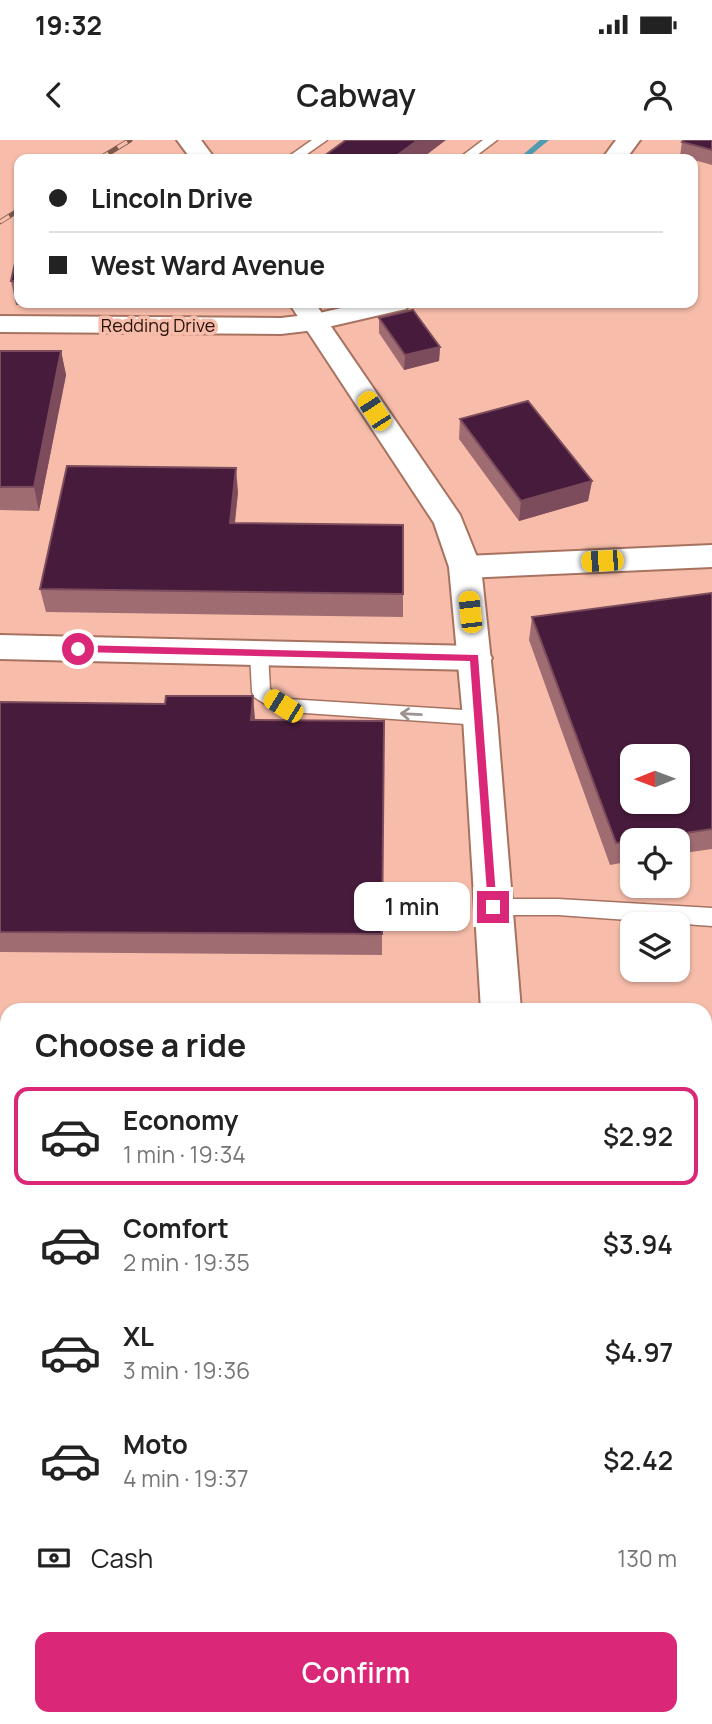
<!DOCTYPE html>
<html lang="en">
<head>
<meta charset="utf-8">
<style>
  :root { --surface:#fff; --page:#f6f6f6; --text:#222; --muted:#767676; --line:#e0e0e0; --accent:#db2777 }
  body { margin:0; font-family:Manrope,sans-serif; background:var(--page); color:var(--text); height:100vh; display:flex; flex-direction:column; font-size:26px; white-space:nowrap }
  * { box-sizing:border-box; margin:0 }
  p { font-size:23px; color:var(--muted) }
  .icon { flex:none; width:38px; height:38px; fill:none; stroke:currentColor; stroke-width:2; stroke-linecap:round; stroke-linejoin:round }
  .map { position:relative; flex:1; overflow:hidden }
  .side { position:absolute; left:0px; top:863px; width:712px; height:723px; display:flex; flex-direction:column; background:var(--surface); border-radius:21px 21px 0 0; box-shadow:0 2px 5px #0004 }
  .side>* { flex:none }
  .hud { position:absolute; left:14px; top:14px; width:684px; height:154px; border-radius:14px; box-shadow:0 2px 5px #0004; display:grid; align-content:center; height:154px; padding:0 35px; background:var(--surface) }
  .needle { width:46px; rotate:269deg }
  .buttons { position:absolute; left:620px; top:604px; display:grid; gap:14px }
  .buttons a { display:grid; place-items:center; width:70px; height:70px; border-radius:14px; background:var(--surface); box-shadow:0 2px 5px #0004; font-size:35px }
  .end { position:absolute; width:32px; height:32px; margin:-16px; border:9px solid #db2777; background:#fff; box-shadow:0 0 0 4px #fff }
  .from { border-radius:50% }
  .bubble { position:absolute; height:49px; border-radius:14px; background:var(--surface); box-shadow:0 2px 5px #0004; font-size:23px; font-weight:600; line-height:49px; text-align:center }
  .car { position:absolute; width:21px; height:42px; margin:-21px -10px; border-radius:9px; box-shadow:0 0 5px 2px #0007; background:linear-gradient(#f5c518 24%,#345 0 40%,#f5c518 0 76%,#345 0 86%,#f5c518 0) }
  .hud b { display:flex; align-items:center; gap:24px; height:66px; font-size:26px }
  .hud b+b { border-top:2px solid var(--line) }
  .hud i { width:18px; height:18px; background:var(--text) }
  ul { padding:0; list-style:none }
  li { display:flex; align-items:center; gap:21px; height:98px; margin:0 14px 10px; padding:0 21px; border:4px solid transparent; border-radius:14px }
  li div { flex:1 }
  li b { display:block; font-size:26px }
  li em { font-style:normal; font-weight:600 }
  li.selected { border-color:var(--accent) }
  li>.icon { width:63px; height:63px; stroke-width:1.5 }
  h2 { padding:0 35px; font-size:32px; line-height:84px }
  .pay { display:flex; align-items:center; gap:18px; height:77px; padding:0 35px; font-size:26px }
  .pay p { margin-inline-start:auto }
  .button { display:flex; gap:14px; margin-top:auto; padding:14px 35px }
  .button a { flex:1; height:80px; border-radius:14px; background:var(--accent); color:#fff; font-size:28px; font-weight:600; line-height:80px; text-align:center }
  .status { display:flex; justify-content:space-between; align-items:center; height:49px; padding:0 35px; background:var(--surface); direction:ltr }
  .status svg { height:19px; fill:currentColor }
  header { display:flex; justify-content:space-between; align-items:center; height:91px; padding:0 35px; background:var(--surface); font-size:32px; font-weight:600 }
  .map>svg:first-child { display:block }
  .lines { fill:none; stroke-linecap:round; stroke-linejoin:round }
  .stream { fill:#509bb2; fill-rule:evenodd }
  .service-casing { stroke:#a77260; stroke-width:3 }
  .minor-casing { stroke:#a77260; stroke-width:4 }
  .tertiary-casing { stroke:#a77260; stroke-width:4 }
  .service { fill:#fff; fill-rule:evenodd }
  .minor { fill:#fff; fill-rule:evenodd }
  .tertiary { fill:#fff; fill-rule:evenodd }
  .rail-casing { stroke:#7e5a4e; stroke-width:5 }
  .rail { stroke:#f7bdaa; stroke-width:3.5; stroke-dasharray:11; stroke-linecap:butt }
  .wall { fill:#9f6c72 }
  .shaded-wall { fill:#7c4c5c }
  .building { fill:#471b3b; stroke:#7c4c5c; stroke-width:2; fill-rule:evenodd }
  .oneway { stroke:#9d9491 }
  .route { fill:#db2777 }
  .labels { text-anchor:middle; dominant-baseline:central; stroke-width:7; stroke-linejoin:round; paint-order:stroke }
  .far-street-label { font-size:18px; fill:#26120b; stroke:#f7bdaa }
</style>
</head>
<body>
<div class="status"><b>19:32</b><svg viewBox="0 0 49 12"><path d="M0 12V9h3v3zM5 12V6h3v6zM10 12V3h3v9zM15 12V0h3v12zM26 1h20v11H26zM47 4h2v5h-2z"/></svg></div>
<header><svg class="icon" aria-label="back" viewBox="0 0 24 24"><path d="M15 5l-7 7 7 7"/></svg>Cabway<svg class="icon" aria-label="person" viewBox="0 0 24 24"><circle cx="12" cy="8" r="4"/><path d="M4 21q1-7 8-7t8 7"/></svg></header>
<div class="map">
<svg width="712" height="1584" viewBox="0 0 712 1584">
  <rect width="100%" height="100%" fill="#f7bdaa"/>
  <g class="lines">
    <!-- stream -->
    <path class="stream" d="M540 0H549L526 19H518Z"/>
    <defs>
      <path id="service" d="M312 0H327L300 19H285Z
        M483 0H497L472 19H458Z
        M259 506 265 508 268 513 270 549 287 559 480 571 487 573 489 578 487 583 480 585 276 571 254 557 252 552 250 513 253 508Z
        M493 759H558L712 768V786L558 775H493L486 773 483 767 486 761Z
        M705 939 712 940V960L705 959Z"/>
      <path id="minor" d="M616 0H640L626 19H602Z
        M363 163H410L406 169 397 171 315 190 281 194 0 192V176L281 178 315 174Z
        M712 405V427L465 438 454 435 449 427 454 419 465 416Z
        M0 495 475 506 487 510 492 518 487 526 475 530 0 519Z"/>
      <path id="tertiary" d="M177 0H201L215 19H191Z
        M289 163H315L460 375 481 427 497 578 521 870H481L463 578 449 427 434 383Z
        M525 1578H579V1584H525Z"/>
    </defs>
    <!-- service casing -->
    <use href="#service" class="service-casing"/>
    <!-- minor casing -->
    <use href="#minor" class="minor-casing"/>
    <!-- tertiary casing -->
    <use href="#tertiary" class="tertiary-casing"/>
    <!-- service -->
    <use href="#service" class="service"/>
    <!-- minor -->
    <use href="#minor" class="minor"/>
    <!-- tertiary -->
    <use href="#tertiary" class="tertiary"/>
    <defs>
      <path id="rail" d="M99 19 130 0
        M0 82 19 70"/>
    </defs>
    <!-- rail casing -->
    <use href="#rail" class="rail-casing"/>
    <!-- rail -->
    <use href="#rail" class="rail"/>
  </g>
  <!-- wall -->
  <path class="wall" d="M712 0V25L680 16 682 2Z
    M19 105V163H198V164L16 165 11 141Z
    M379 178 440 207 439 221 404 230 379 193Z
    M0 211H61L66 235 39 371 0 370Z
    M460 279 592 341 588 361 519 381 459 299Z
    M238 352 235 383 403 454V477L46 472 40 449Z
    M712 453V709L677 714V700H632V721L610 725 529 500 532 477Z
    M0 562 255 580 382 794V815L0 812Z"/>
  <!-- shaded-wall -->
  <path class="shaded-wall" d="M418 0H446L421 19H392Z
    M440 207 439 221 404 230 405 215Z
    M61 211 66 235 39 371 34 347Z
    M236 328 238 352 232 407 230 383Z
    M592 341 588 361 519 381 521 361Z
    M253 556 255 579 253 602 251 580Z"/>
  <!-- building -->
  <path class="building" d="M346 0H418L392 19H320Z
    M684 0H712V10L682 2Z
    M19 105V141H11Z
    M413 170 440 207 405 215 379 178Z
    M0 211H61L34 347H0Z
    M528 261 592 341 521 361 460 279Z
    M67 326 236 328 230 383 403 385V454L40 449Z
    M712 453V689L639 700H632V701L616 703 532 477ZM632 616H677V662H632Z
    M166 556H253L251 580 384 581 382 794 0 792V562L165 564Z
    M0 1536H7V1578H409V1584H0Z"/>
  <!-- one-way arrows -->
  <defs><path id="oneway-shaft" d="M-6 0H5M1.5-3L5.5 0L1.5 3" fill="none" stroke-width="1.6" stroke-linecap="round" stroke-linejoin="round" transform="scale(1.75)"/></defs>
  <use class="oneway" href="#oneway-shaft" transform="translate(411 574) rotate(-177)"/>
  <!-- route -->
  <path class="route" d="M78 505 478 515 497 770 493 772 488 767 470 521 78 512 73 509Z"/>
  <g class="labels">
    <!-- far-street labels -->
    <g class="far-street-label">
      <text x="158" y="185">Redding Drive</text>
    </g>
  </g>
</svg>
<div class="buttons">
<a><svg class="needle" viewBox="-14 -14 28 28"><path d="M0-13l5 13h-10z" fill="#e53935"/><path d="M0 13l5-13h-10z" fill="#767676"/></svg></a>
<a><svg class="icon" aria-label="locate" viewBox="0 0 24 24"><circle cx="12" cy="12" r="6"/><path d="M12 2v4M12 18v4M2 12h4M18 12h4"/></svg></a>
<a><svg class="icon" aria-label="layers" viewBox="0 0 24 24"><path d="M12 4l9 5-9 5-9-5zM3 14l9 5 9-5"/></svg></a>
</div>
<i class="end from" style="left:78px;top:509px"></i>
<i class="end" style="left:493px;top:767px"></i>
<div class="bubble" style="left:354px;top:742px;width:116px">1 min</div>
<i class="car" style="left:374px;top:271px;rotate:327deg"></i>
<i class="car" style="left:602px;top:421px;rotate:267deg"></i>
<i class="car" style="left:470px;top:472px;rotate:354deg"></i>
<i class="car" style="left:283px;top:566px;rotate:302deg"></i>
<div class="hud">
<b><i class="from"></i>Lincoln Drive</b>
<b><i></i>West Ward Avenue</b>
</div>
<section class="side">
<h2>Choose a ride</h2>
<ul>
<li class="selected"><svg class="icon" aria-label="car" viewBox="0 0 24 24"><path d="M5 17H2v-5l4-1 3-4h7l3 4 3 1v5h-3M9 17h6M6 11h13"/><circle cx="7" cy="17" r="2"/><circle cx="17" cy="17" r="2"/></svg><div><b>Economy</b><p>1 min · 19:34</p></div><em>$2.92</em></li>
<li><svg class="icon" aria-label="car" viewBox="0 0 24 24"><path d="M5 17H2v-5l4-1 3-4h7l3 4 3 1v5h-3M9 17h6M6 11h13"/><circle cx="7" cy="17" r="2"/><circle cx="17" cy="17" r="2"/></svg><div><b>Comfort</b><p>2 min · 19:35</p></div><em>$3.94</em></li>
<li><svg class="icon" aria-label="car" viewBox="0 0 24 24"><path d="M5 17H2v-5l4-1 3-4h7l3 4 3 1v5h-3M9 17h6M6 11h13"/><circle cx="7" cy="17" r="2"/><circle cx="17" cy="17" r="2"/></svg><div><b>XL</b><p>3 min · 19:36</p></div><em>$4.97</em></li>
<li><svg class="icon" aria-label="car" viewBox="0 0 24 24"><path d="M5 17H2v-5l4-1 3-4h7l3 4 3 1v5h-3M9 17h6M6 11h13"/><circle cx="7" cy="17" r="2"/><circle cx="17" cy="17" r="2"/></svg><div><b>Moto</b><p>4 min · 19:37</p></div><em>$2.42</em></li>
</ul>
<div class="pay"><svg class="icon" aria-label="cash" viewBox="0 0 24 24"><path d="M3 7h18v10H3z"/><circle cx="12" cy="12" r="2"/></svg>Cash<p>130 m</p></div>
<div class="button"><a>Confirm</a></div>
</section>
</div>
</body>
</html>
